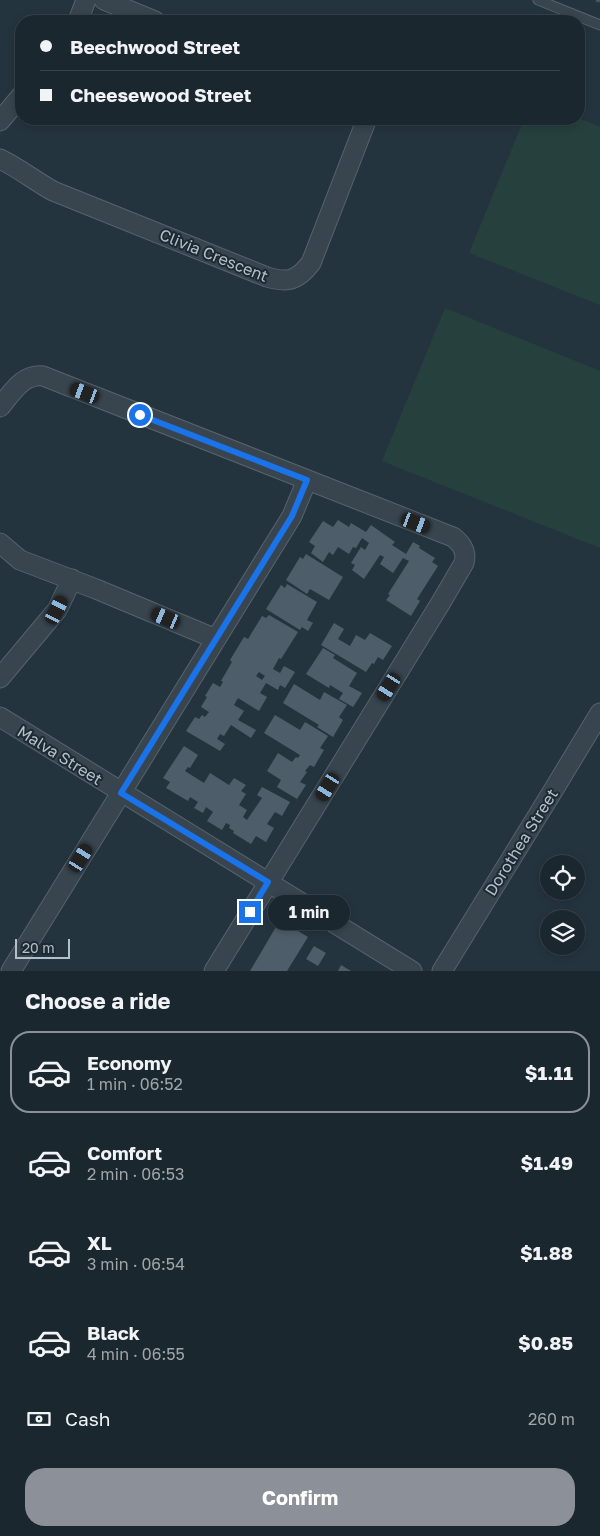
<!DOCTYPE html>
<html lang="en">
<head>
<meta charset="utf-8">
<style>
  :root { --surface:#1b272f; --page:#28333b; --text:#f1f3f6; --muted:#a0a5aa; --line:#39444b; --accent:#8c9099 }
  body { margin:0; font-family:"Golos Text",sans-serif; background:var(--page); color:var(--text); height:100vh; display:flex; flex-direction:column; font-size:19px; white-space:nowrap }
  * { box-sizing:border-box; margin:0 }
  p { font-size:16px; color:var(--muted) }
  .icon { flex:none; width:28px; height:28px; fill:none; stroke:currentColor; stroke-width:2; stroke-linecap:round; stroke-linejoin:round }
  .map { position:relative; height:971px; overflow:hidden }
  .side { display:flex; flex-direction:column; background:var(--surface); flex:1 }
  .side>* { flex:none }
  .top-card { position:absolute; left:15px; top:15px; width:570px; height:110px; border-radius:20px; box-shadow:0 2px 8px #0003,0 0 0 1px var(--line); display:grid; align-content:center; height:110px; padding:0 25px; background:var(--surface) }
  .fabs { position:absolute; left:540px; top:855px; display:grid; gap:10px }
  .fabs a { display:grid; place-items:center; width:45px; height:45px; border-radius:50%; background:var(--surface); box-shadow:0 2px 8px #0003,0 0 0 1px var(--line); font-size:25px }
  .scale { position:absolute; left:15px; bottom:12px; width:55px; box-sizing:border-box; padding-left:5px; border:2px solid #b4c0c9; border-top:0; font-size:14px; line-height:18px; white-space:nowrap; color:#b4c0c9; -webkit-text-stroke:4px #1d2a34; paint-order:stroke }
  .end { position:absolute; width:22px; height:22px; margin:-11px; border:6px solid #1a73e8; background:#fff; box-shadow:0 0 0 2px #fff }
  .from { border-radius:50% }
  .bubble { position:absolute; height:35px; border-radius:18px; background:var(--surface); box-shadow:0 2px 8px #0003,0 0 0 1px var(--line); font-size:16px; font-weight:700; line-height:35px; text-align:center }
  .car { position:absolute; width:15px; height:30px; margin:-15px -8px; border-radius:6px; box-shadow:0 0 4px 1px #0007; background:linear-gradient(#222 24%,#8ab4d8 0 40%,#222 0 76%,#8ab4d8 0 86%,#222 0) }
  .top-card b { display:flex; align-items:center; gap:18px; height:48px; font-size:19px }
  .top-card b+b { border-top:1px solid var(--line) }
  .top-card i { width:12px; height:12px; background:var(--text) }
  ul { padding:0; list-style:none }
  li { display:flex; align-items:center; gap:15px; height:82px; margin:0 10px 8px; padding:0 15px; border:2px solid transparent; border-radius:20px }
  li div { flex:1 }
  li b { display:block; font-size:19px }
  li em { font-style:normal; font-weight:700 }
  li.selected { border-color:var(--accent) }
  li>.icon { width:45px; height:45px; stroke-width:1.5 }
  h2 { padding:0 25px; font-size:22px; line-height:60px }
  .pay { display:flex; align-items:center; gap:12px; height:55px; padding:0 25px; font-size:19px }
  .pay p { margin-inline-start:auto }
  .cta { display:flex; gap:10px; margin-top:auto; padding:10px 25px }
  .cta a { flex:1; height:58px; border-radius:20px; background:var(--accent); color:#fff; font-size:20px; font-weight:700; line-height:58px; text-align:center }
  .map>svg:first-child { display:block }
  .green { fill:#26403e }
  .building { fill:#4d5e6a; fill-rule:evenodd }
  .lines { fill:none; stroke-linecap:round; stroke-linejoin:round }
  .service-casing { stroke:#56636c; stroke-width:11 }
  .minor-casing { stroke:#56636c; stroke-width:21 }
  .path { stroke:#445c5a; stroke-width:3; stroke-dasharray:4 4; stroke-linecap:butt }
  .service { stroke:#38454f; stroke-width:9 }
  .minor { stroke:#38454f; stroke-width:19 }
  .route { stroke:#1a73e8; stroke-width:6 }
  .labels { text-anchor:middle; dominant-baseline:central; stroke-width:4; stroke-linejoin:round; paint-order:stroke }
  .street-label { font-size:16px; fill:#b4c0c9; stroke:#1d2a34 }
</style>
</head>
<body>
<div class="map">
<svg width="600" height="971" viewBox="0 0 600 971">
  <rect width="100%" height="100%" fill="#24343f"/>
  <!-- green -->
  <path class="green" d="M579 118 600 127V305L469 253 524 119Z
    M445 308 600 371V548L382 461Z"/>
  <!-- building -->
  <path class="building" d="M338 520 349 527 351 523 366 532 371 525 395 542 392 545 406 554 413 542 420 546 419 548 435 558 432 562 438 566 417 599 420 601 411 616 386 600 390 595 388 594 409 561 403 558 393 573 380 564 384 557 380 555 364 579 352 570 355 565 351 563 361 547 365 550 369 543 362 538 356 548 353 547 349 554 338 547 333 555 329 552 323 562 311 553 315 546 309 542 323 521 333 527Z
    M306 554 343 577 329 600 310 589 307 594 286 580 300 557 303 559Z
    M287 584 317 602 307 620 313 623 308 631 302 627 300 630 266 609 281 585 285 588Z
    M269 615 298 632 281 659 279 658 273 669 280 673 284 666 295 672 285 688 280 685 278 690 266 683 260 693 267 697 259 711 238 698 234 705 244 711 238 720 256 730 251 738 231 725 224 736 220 734 217 739 225 744 220 751 186 731 195 717 199 719 202 715 205 717 209 712 201 707 207 697 205 696 213 683 220 687 223 682 221 681 232 662 230 660 244 637 248 639 262 616 266 618ZM259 672 265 676 262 680 256 676Z
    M334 623 344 629 338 639 350 646 356 635 365 640 370 633 392 646 383 660 378 657 374 664 372 663 366 672 321 645Z
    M323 648 335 655 333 658 357 673 349 686 362 693 353 707 339 699 343 693 330 685 329 688 306 674Z
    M294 684 320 700 324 692 347 705 339 717 343 720 333 737 317 727 319 725 283 703Z
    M275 715 300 730 305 722 328 736 320 748 324 750 314 767 310 765 305 771 307 772 300 782 306 785 297 799 277 787 281 780 267 771 278 753 292 762 296 757 298 758 300 755 264 733Z
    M184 746 198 755 190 768 188 767 185 771 204 783 210 773 229 785 234 778 246 785 241 791 246 794 239 805 247 810 243 817 247 820 262 798 257 795 262 787 290 802 282 816 275 812 267 824 274 828 266 842 256 836 251 844 233 833 234 831 229 828 230 825 226 823 222 830 207 821 213 812 206 807 203 813 194 808 198 802 190 797 188 801 166 788 170 782 163 778Z
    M280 920 308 937 287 971H250Z
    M314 946 326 953 318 966 306 959Z
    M341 965 351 971H338Z"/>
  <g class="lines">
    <defs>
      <path id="service" d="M538 0 600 25"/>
      <path id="minor" d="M104 0 155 21
        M78 21 86 0
        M0 121 21 96
        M0 159C19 168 35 181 53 191L267 277C288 283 297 281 311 263L366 121 362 119
        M0 407C12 393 22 374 43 376L453 537C462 544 467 552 464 563L440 604 214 971
        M0 543 20 560 96 589 216 639
        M0 678 57 610 72 579
        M0 717 412 971
        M11 971 292 516 307 480
        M442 971 554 789 600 713"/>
    </defs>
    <!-- service casing -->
    <use href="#service" class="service-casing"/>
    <!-- minor casing -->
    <use href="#minor" class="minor-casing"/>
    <!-- path -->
    <path class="path" d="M596 0 600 1"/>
    <!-- service -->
    <use href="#service" class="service"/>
    <!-- minor -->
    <use href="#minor" class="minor"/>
  </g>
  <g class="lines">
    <!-- route -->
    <path class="route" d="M140 415 307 480 292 516 121 793 268 882 250 912"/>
  </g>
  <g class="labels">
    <!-- street labels -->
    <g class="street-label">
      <text transform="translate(214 255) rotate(22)">Clivia Crescent</text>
      <text transform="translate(60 755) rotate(32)">Malva Street</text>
      <text transform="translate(521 842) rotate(-58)">Dorothea Street</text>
    </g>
  </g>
</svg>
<div class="fabs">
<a><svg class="icon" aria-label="locate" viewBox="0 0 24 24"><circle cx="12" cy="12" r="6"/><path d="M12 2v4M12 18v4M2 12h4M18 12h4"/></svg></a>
<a><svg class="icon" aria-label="layers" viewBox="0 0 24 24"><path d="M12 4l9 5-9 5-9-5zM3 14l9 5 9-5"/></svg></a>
</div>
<div class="scale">20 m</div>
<i class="end from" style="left:140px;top:415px"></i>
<i class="end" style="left:250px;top:912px"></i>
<div class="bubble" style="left:268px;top:895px;width:82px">1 min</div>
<i class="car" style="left:85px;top:393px;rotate:291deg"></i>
<i class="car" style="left:416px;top:523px;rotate:111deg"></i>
<i class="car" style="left:57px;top:610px;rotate:27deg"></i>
<i class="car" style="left:166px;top:618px;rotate:293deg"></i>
<i class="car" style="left:389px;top:687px;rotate:212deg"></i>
<i class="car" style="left:328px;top:787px;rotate:212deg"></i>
<i class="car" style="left:81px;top:858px;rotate:32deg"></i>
<div class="top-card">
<b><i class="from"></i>Beechwood Street</b>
<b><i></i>Cheesewood Street</b>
</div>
</div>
<section class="side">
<h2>Choose a ride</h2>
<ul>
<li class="selected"><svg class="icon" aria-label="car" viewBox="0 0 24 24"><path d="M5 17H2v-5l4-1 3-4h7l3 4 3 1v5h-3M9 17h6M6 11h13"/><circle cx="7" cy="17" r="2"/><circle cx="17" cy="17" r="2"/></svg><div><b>Economy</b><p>1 min · 06:52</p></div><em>$1.11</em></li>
<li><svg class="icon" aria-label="car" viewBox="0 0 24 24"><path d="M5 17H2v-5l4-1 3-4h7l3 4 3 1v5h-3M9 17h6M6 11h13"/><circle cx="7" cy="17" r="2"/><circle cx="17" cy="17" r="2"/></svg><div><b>Comfort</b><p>2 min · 06:53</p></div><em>$1.49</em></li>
<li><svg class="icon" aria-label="car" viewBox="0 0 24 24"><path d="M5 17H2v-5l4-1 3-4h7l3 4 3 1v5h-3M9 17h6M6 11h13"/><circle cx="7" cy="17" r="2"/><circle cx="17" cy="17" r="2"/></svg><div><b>XL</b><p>3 min · 06:54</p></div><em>$1.88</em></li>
<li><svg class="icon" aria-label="car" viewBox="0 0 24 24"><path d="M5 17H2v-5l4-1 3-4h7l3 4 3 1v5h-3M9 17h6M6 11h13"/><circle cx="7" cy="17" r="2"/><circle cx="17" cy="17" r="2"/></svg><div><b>Black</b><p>4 min · 06:55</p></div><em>$0.85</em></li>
</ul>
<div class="pay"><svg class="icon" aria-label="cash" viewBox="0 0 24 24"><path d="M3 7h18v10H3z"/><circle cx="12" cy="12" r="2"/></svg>Cash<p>260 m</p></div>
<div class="cta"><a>Confirm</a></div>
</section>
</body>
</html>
